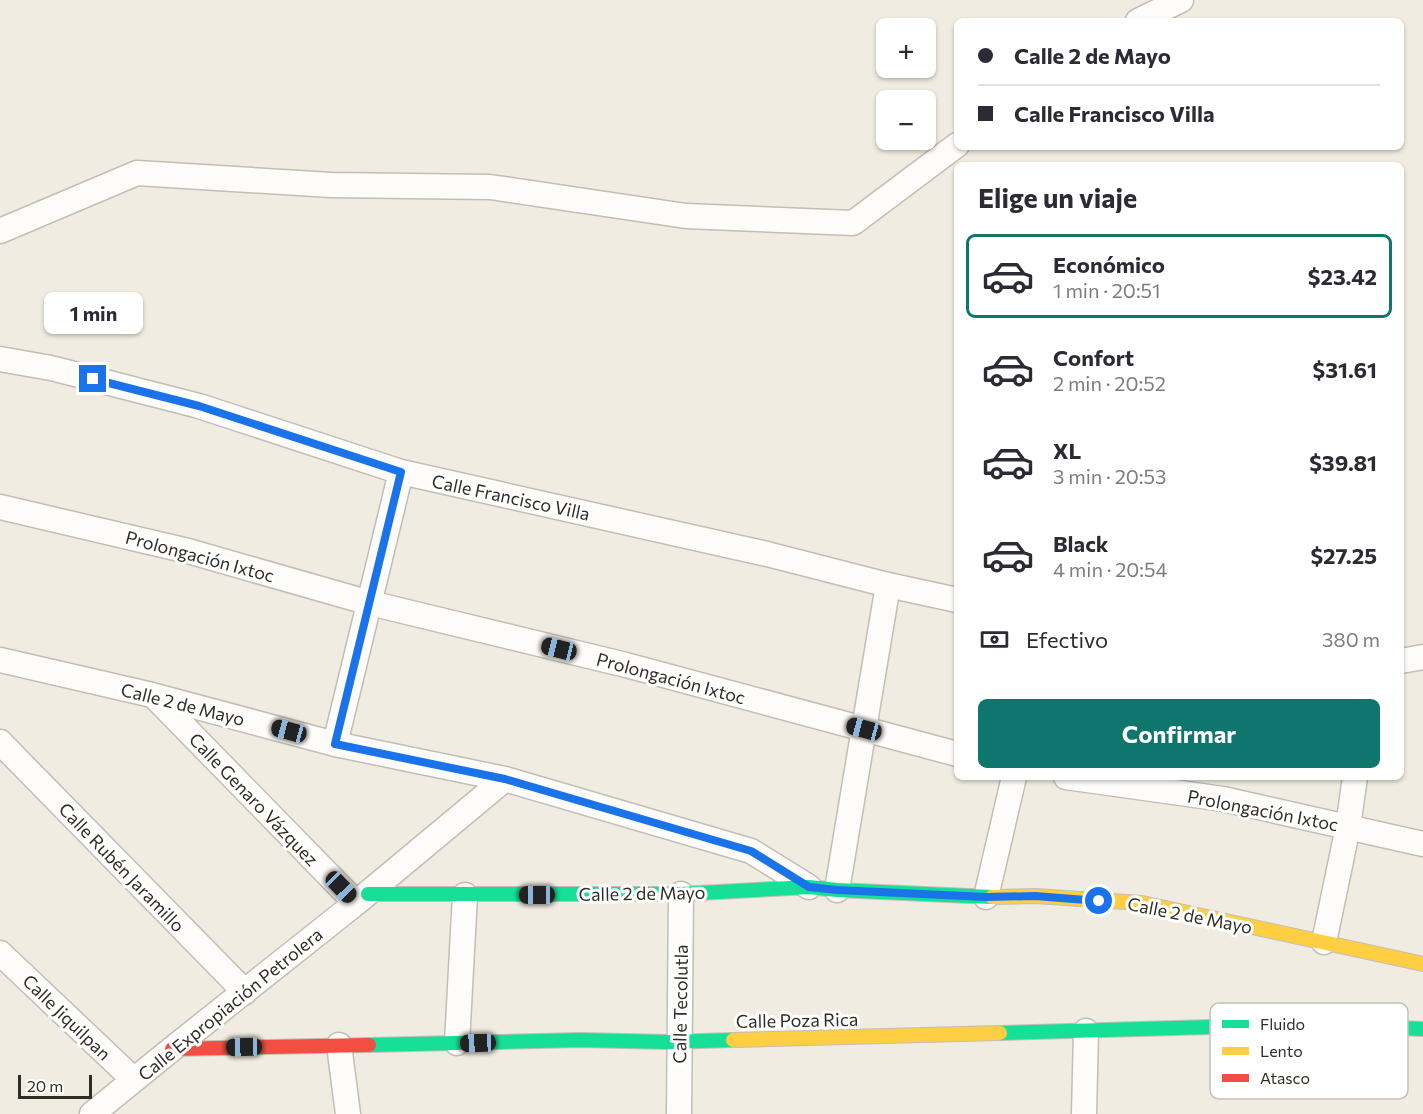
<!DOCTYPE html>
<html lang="es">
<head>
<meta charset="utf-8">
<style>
  :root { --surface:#fff; --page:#f7f7f7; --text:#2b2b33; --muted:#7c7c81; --line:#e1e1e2; --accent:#0f766e }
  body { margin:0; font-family:Commissioner,sans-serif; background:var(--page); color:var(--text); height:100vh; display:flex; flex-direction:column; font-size:22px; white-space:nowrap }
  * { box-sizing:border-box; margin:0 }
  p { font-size:20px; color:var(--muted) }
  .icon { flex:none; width:33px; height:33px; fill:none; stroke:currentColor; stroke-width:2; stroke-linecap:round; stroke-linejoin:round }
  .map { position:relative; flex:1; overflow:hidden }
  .sheet { position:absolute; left:954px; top:162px; width:450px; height:618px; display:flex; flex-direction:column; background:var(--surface); border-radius:9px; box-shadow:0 2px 4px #0004 }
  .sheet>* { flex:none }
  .hud { position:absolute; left:954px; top:18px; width:450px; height:132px; border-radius:9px; box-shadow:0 2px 4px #0004; display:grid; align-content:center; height:132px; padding:0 24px; background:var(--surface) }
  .fabs { position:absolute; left:876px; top:18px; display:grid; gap:12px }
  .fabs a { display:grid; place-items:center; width:60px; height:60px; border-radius:9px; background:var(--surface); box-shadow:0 2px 4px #0004; font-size:30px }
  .scale { position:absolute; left:18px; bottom:15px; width:74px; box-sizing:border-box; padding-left:6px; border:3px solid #302d25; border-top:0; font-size:16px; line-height:21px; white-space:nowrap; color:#302d25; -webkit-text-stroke:4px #fff; paint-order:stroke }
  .end { position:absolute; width:27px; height:27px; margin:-14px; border:8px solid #1a73e8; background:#fff; box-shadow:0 0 0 3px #fff }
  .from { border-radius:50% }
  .bubble { position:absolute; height:42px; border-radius:9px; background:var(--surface); box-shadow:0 2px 4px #0004; font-size:20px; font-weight:700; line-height:42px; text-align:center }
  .car { position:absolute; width:18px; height:36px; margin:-18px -9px; border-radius:8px; box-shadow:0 0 4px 2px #0007; background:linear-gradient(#222 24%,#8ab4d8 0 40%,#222 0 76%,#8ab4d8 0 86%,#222 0) }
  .hud b { display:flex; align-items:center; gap:21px; height:57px; font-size:22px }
  .hud b+b { border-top:2px solid var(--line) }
  .hud i { width:15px; height:15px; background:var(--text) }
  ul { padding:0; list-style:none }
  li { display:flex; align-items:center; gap:18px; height:84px; margin:0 12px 9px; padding:0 12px; border:3px solid transparent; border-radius:9px }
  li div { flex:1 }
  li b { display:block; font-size:22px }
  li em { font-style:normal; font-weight:700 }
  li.current { border-color:var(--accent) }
  li>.icon { width:54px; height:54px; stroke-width:1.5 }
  h2 { padding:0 24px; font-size:27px; line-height:72px }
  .pay { display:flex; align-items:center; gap:15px; height:66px; padding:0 24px; font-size:22px }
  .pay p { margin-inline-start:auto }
  .action { display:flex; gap:12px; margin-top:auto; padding:12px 24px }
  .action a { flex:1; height:69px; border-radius:9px; background:var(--accent); color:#fff; font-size:24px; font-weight:700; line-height:69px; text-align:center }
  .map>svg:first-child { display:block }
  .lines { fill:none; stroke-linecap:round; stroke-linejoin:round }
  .street-casing { stroke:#c2beb6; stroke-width:27 }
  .fast-casing { stroke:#c2beb6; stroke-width:16 }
  .slow-casing { stroke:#c2beb6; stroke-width:16 }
  .jam-casing { stroke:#c2beb6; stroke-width:16 }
  .street { stroke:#fdfcfa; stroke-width:24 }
  .fast { stroke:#16e098; stroke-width:14 }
  .slow { stroke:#ffcf43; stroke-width:14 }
  .jam { stroke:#f24e42; stroke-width:14 }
  .route { stroke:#1a73e8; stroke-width:8 }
  .labels { text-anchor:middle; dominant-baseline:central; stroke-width:6; stroke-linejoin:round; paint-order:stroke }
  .street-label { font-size:18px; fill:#302d25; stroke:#fff }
  .key { fill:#fff; stroke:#c1c0be; stroke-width:1.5 }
  .key-label { font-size:16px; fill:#302d25 }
</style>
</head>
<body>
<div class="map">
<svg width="1423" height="1114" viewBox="0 0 1423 1114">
  <rect width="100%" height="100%" fill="#f1ece1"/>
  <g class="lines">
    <defs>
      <path id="street" d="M1138 21 1181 0
        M0 231 137 173 331 185 490 187 686 216 853 223 957 145
        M0 359 51 368 199 406 401 472 767 554 888 585 957 600
        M0 507 188 551 370 603 626 665 957 754
        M0 660 152 695 335 744 505 779 751 851 809 887
        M1401 661 1423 657
        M154 696 356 903
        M0 742 245 992
        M335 744 401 472
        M1066 777 1223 799 1423 844
        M837 890 888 585
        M986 897 1014 777
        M1324 942 1348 827 1355 777
        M0 953 134 1080
        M457 1043 465 895
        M339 1045 348 1114
        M92 1114 172 1049 356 903 505 779
        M679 1114 681 894
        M1084 1114 1086 1031"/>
      <path id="fast" d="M368 894H681L809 887 837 890 992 897
        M1000 1033 1319 1024 1423 1029
        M369 1045 580 1040 668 1042 733 1040"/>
      <path id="slow" d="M992 897 1035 896 1142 903 1423 964
        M733 1040 1000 1033"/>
      <path id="jam" d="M172 1049 369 1045"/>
    </defs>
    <!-- street casing -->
    <use href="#street" class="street-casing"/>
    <!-- fast casing -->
    <use href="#fast" class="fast-casing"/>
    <!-- slow casing -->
    <use href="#slow" class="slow-casing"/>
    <!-- jam casing -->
    <use href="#jam" class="jam-casing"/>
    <!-- street -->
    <use href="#street" class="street"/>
    <!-- fast -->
    <use href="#fast" class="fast"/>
    <!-- slow -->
    <use href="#slow" class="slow"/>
    <!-- jam -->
    <use href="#jam" class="jam"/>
  </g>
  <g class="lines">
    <!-- route -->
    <path class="route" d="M93 379 199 406 401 472 335 744 505 779 751 851 809 887 837 890 986 897 1035 896 1099 901"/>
  </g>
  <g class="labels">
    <!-- street labels -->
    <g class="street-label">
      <text transform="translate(511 497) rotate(12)">Calle Francisco Villa</text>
      <text transform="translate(200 556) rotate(15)">Prolongación Ixtoc</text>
      <text transform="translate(671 678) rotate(15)">Prolongación Ixtoc</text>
      <text transform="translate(183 704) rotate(14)">Calle 2 de Mayo</text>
      <text transform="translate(254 799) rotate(46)">Calle Genaro Vázquez</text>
      <text transform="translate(1263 810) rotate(11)">Prolongación Ixtoc</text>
      <text transform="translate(122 867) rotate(46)">Calle Rubén Jaramillo</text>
      <text transform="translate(642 893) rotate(-1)">Calle 2 de Mayo</text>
      <text transform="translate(1190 915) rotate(11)">Calle 2 de Mayo</text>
      <text transform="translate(230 1004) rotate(-39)">Calle Expropiación Petrolera</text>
      <text transform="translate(680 1004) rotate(-89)">Calle Tecolutla</text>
      <text transform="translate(67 1017) rotate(44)">Calle Jiquilpan</text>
      <text transform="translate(797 1020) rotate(-1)">Calle Poza Rica</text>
    </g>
  </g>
  <!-- legend -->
  <rect x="1210" y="1003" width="198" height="96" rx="9" class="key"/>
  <rect x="1222" y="1020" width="27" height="8" fill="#16e098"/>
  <rect x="1222" y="1047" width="27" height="8" fill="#ffcf43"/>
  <rect x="1222" y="1074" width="27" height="8" fill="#f24e42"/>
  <g class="key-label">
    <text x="1260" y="1030">Fluido</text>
    <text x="1260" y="1057">Lento</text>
    <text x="1260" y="1084">Atasco</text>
  </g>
</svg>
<div class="fabs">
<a>+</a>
<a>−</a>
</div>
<div class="scale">20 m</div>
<i class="end from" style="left:1099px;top:901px"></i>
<i class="end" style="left:93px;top:379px"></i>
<div class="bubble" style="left:44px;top:292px;width:99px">1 min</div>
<i class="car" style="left:559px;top:649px;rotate:284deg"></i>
<i class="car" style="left:864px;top:729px;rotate:285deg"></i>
<i class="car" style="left:289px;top:731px;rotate:285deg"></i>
<i class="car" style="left:341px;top:887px;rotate:136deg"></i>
<i class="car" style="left:537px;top:895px;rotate:270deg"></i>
<i class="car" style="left:478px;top:1043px;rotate:268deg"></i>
<i class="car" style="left:244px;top:1047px;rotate:269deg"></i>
<div class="hud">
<b><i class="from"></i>Calle 2 de Mayo</b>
<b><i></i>Calle Francisco Villa</b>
</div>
<section class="sheet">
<h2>Elige un viaje</h2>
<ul>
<li class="current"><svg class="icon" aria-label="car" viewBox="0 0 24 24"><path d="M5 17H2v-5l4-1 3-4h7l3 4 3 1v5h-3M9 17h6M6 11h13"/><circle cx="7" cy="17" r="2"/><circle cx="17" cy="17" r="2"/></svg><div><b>Económico</b><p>1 min · 20:51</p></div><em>$23.42</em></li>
<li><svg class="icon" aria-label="car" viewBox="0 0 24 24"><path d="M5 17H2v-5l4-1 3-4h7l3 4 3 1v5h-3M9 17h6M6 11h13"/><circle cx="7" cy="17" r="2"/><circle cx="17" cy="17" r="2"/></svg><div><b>Confort</b><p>2 min · 20:52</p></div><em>$31.61</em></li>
<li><svg class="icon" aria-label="car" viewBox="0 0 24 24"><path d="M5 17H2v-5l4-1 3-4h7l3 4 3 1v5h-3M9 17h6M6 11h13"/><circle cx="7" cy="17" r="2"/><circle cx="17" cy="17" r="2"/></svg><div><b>XL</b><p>3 min · 20:53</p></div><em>$39.81</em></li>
<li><svg class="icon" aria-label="car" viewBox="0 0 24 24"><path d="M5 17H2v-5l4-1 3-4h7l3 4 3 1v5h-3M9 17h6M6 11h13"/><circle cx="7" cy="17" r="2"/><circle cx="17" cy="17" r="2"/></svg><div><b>Black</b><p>4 min · 20:54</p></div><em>$27.25</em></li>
</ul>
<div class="pay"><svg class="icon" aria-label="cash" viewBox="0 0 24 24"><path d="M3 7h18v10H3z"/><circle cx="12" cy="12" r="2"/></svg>Efectivo<p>380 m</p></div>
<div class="action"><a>Confirmar</a></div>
</section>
</div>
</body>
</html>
